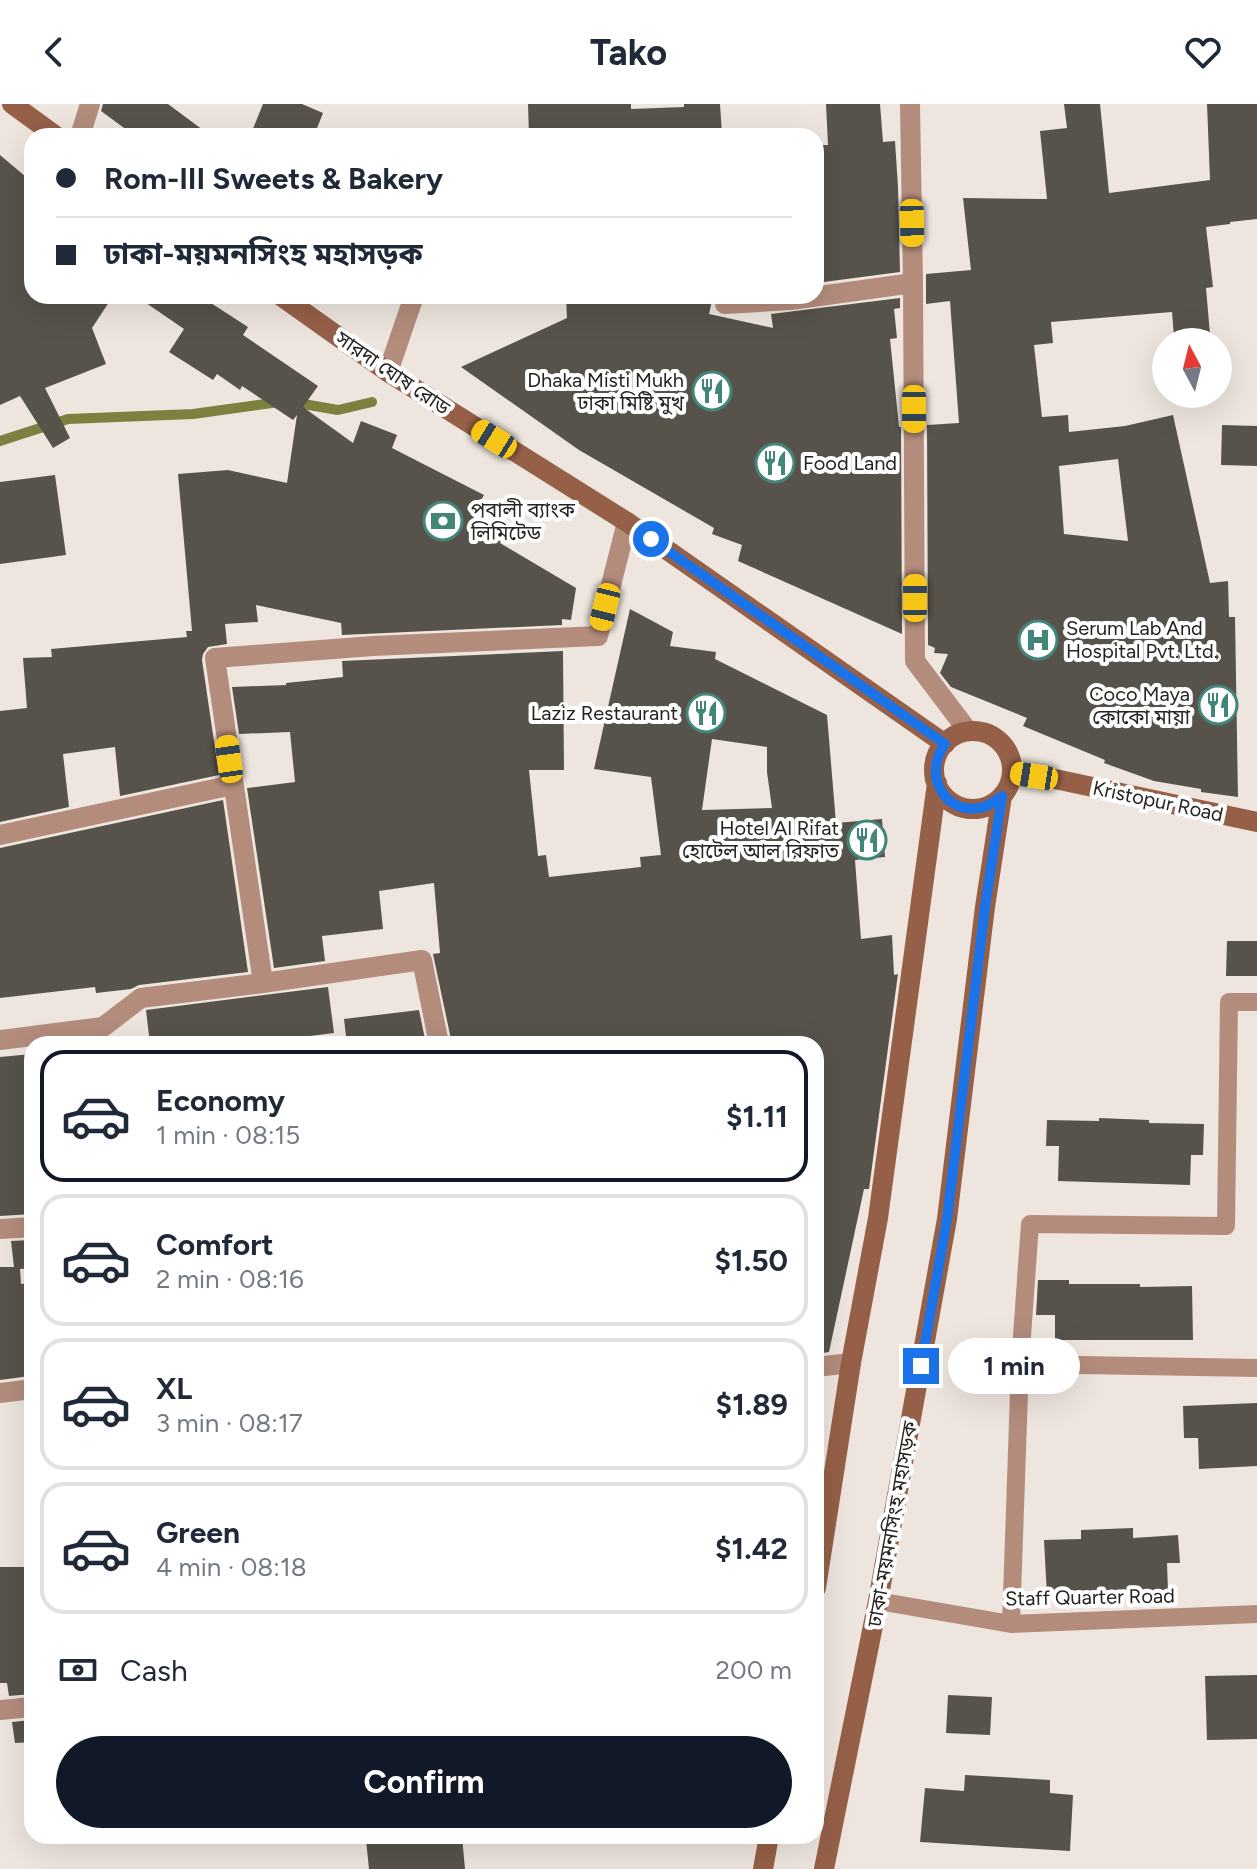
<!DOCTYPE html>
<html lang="en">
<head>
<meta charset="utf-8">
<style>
  :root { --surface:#fff; --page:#f6f6f7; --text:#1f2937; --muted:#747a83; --line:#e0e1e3; --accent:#111827 }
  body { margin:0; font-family:Figtree,"Noto Sans Bengali",sans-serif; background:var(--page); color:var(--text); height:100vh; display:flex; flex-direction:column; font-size:30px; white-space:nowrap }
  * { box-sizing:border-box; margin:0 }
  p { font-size:26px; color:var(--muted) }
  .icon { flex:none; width:44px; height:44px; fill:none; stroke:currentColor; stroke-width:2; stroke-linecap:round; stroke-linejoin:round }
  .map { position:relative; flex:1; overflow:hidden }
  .details { position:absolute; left:24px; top:932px; width:800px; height:808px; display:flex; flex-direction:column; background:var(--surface); border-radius:24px; box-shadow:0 8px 32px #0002 }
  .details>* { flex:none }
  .top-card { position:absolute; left:24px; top:24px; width:800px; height:176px; border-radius:24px; box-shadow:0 8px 32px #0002; display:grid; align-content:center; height:176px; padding:0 32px; background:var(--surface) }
  .needle { width:52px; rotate:353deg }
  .tools { position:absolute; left:1152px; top:224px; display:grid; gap:16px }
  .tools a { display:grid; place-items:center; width:80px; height:80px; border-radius:50%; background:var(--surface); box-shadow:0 8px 32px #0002; font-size:40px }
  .end { position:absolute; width:36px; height:36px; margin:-18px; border:10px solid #1a73e8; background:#fff; box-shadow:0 0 0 4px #fff }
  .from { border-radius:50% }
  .bubble { position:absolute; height:56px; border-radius:28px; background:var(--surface); box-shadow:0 8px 32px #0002; font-size:26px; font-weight:700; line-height:56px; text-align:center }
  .car { position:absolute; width:24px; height:48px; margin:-24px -12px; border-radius:10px; box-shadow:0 0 6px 2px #0007; background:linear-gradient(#f5c518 24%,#345 0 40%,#f5c518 0 76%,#345 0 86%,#f5c518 0) }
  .top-card b { display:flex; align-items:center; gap:28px; height:76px; font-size:30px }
  .top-card b+b { border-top:2px solid var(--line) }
  .top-card i { width:20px; height:20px; background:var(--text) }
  ul { padding:14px 0 0; list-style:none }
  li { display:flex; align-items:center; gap:24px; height:132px; margin:0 16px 12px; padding:0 16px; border:4px solid var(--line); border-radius:24px }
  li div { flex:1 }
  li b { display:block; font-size:30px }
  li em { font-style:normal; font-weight:700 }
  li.active { border-color:var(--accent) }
  li>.icon { width:72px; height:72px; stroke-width:1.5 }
  .pay { display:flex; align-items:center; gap:20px; height:88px; padding:0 32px; font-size:30px }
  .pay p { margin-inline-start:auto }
  .action { display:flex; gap:16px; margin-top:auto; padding:16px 32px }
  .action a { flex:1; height:92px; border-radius:48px; background:var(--accent); color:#fff; font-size:32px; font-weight:700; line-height:92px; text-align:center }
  header { display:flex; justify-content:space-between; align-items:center; height:104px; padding:0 32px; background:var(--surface); font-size:36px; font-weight:700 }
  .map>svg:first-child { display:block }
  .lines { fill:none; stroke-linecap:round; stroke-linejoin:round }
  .stream { stroke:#7d803e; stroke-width:10 }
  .building { fill:#57534b; fill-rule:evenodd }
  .lane { stroke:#b38c7c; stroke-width:18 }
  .street { stroke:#b38c7c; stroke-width:20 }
  .secondary { stroke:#966048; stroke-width:20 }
  .route { stroke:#1a73e8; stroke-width:10 }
  .labels { text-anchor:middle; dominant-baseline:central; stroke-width:8; stroke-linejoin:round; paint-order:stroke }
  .street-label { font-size:20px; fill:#262320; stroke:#fff }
  .poi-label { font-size:20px; fill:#262320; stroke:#fff; text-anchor:end }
</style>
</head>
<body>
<header><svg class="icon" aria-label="back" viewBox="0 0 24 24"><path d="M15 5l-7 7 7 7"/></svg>Tako<svg class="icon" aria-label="heart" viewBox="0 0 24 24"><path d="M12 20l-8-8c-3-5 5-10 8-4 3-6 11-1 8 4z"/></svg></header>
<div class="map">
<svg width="1257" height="1765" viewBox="0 0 1257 1765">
  <rect width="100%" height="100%" fill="#eee6de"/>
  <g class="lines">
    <!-- stream -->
    <path class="stream" d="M0 337 68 315 193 310 286 297 338 306 372 298"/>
  </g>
  <!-- building -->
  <path class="building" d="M103 0H168L211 32H135L101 7Z
    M263 0H302L323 9 314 32H250Z
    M528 0H631V5L684 3V0H720L722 30 699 32H529Z
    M826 0H880L883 38 895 37 898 83 900 168 816 179V41H828Z
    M1064 0H1100L1109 89 1210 76 1207 0H1257V115L1230 118V120L1206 123 1213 183 1206 184 1210 230 1174 233 1172 208 1051 218 1053 239 1034 241 1042 313 1068 311 1069 328 1125 322 1173 311 1210 479 1228 477 1229 513H1235L1238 693 1201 688V685L1154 677 1104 659 1105 656 1023 622 1027 614 951 583 940 569 948 550 934 549 935 544 928 541 927 321 959 319 950 197 926 200V170L971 166 963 94 1047 95 1040 27 1067 24ZM1118 355 1128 437 1064 430 1059 362Z
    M0 51 32 78V192H113L92 224 106 260 45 284 70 334 53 344 20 292 0 301Z
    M136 192H200L248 223 243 231 318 282 303 303 353 339 361 317 397 331 392 344 484 391 475 407 503 427 500 439 576 484 571 516 562 515V521L342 531 341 519 256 501 258 518 225 520 227 540 208 543 203 550 202 556 219 671 120 692 115 643 63 650 69 703 0 718V607L27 604 23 554 52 553 51 545 187 533 186 527H192L178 370 228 366 287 379 297 311 293 316 242 282 240 286 217 270 213 276 169 248 184 225Z
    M566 192H713L709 210 773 224 771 210 900 194V204L894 205 897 234 890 235 899 323H901L902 530 738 457 742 441 712 430 714 424 579 346 461 263 567 214Z
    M1222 321 1257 322V362L1221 361Z
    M55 371 66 451 0 460V378Z
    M630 505 673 528 670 542 716 548 715 555 827 611 836 719 882 715 885 753 855 756 861 835 892 831 894 871 898 870 869 1085H864L829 1248 816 1250V940H761L760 932 661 940H452L433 850 440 849 434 779 379 787 383 825 322 832 325 857 274 864 247 684 295 678 290 628 239 630 232 583 286 581V579L343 573 342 557 563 547 564 666H529L538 752 546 751 549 773 641 763 640 753 661 751 651 673 594 665ZM712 635 767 643V668L772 704 702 706Z
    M223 696 248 868 139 881 131 885 96 889 95 883 0 894V744Z
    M1227 837H1257V872H1226Z
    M328 883 334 929 278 936 279 940H150L146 906Z
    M419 906 426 940H347L344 915Z
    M32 950V1110L0 1112V953Z
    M1099 1014 1149 1016V1019L1204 1020 1203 1051H1191L1190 1081 1058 1077 1059 1042H1046L1047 1016 1099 1017Z
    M32 1136V1164L20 1165 21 1180 32 1179V1221L25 1222 30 1272 0 1276V1163H14L11 1137Z
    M1038 1176H1069V1180H1140V1183L1192 1182 1193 1236H1055V1211H1036Z
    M1257 1299V1362L1199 1365 1198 1334H1184L1183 1302Z
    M1133 1424V1434L1178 1431 1180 1459H1167L1168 1487 1047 1492 1044 1436 1081 1435V1426Z
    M0 1463H32V1590L9 1592 7 1579H0Z
    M1257 1571V1635L1207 1636 1205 1572Z
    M948 1591 992 1593 990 1631 946 1629Z
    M32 1616V1638L15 1639 12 1618Z
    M965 1671 1050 1676V1689L1073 1691 1070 1747 920 1738 925 1684 964 1687Z
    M411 1732H462L465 1765H369L366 1736Z"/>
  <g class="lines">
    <!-- lane -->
    <path class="lane" d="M1020 1260 1257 1264
      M878 1497 1011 1520 1257 1510
      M1011 1520 1020 1260 1030 1120 1226 1122 1229 898H1257"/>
    <!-- street -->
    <path class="street" d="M910 0 913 179 915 557 968 627
      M80 32 90 0
      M726 192 725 200 791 196 913 179
      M388 268 414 192
      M0 731 233 681
      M263 879 215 554 373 542 598 532 627 418
      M0 936 103 923 141 894 263 879 422 856 439 940
      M0 1125 32 1123
      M816 1263 851 1259
      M0 1289 32 1285
      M0 1606 32 1603"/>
    <!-- secondary -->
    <path class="secondary" d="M12 0 56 32
      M281 192 388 268 627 418 945 640
      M934 666a39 39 0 1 1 78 0a39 39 0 1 1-78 0Z
      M1012 668 1055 675 1257 718
      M816 1484 851 1259 878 1114 937 679
      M763 1765 769 1732
      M824 1765 878 1497 947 1115 985 803 1002 692"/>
  </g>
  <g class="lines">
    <!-- route -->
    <path class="route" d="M651 435 945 640C923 669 943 710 979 704 988 703 995 697 1002 692L985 803 947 1115 921 1262"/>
  </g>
  <!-- icons -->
  <defs>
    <symbol id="restaurant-ring" viewBox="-11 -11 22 22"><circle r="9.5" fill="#fff" stroke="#42867a" stroke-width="1.5"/><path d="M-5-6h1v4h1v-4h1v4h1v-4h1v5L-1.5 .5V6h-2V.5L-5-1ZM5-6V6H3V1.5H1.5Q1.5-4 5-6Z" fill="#42867a"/></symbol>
    <symbol id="bank-ring" viewBox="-11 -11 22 22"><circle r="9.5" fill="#fff" stroke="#42867a" stroke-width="1.5"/><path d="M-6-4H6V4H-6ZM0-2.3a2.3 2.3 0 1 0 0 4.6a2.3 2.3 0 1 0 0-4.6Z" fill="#42867a"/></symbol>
    <symbol id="hospital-ring" viewBox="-11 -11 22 22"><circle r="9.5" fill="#fff" stroke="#42867a" stroke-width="1.5"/><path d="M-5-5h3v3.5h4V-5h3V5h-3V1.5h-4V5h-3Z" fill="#42867a"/></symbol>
  </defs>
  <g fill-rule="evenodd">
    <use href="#restaurant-ring" x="690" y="265" width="44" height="44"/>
    <use href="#restaurant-ring" x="753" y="337" width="44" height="44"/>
    <use href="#bank-ring" x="421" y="395" width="44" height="44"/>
    <use href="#hospital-ring" x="1016" y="514" width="44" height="44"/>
    <use href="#restaurant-ring" x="1196" y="579" width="44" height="44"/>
    <use href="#restaurant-ring" x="684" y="587" width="44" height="44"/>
    <use href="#restaurant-ring" x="845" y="714" width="44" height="44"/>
  </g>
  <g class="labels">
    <!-- street labels -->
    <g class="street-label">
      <text transform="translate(393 269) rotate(34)">সারদা ঘোষ রোড</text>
      <text transform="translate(1158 697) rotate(12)">Kristopur Road</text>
      <text transform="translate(892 1420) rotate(-80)">ঢাকা-ময়মনসিংহ মহাসড়ক</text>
      <text transform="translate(1090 1493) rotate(-1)">Staff Quarter Road</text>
    </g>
    <!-- poi labels -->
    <g class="poi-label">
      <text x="684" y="276">Dhaka Misti Mukh<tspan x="684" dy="23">ঢাকা মিষ্টি মুখ</tspan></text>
      <text x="803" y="359" text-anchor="start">Food Land</text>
      <text x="471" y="406" text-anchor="start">পূবালী ব্যাংক<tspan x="471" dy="23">লিমিটেড</tspan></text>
      <text x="1066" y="524" text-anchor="start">Serum Lab And<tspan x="1066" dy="23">Hospital Pvt. Ltd.</tspan></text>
      <text x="1190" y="590">Coco Maya<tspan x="1190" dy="23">কোকো মায়া</tspan></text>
      <text x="678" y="609">Laziz Restaurant</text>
      <text x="839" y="724">Hotel Al Rifat<tspan x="839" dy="23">হোটেল আল রিফাত</tspan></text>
    </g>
  </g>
</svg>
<div class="tools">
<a><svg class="needle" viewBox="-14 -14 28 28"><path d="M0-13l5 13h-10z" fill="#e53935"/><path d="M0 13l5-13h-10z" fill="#747a83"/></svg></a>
</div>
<i class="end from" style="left:651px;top:435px"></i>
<i class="end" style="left:921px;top:1262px"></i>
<div class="bubble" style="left:948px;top:1234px;width:132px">1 min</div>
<i class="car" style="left:912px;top:119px;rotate:179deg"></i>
<i class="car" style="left:914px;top:305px;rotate:180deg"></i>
<i class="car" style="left:494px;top:335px;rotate:302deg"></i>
<i class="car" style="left:915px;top:494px;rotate:0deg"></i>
<i class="car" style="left:605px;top:503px;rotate:194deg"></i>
<i class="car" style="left:229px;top:655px;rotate:352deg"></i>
<i class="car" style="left:1034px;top:672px;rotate:279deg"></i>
<div class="top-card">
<b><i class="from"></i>Rom-III Sweets &amp; Bakery</b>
<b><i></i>ঢাকা-ময়মনসিংহ মহাসড়ক</b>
</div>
<section class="details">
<ul>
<li class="active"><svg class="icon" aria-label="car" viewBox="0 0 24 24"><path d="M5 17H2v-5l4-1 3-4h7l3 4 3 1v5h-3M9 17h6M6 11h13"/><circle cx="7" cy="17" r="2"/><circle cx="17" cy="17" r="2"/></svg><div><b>Economy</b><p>1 min · 08:15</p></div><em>$1.11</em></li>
<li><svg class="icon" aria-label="car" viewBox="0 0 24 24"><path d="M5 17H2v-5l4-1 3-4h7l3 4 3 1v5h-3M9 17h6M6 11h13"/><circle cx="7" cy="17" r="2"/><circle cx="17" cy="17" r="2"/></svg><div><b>Comfort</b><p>2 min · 08:16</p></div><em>$1.50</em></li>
<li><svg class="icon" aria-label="car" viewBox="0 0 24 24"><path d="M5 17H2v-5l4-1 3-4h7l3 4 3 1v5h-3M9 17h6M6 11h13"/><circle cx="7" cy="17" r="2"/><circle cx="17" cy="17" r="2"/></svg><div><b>XL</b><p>3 min · 08:17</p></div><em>$1.89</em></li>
<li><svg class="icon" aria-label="car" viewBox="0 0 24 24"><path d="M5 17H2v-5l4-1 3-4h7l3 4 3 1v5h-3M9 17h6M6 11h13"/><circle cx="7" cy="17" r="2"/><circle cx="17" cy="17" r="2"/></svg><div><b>Green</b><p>4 min · 08:18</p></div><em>$1.42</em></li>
</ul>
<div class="pay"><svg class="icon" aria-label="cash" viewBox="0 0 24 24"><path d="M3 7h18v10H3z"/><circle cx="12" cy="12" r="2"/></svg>Cash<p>200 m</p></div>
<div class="action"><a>Confirm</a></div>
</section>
</div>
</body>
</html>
